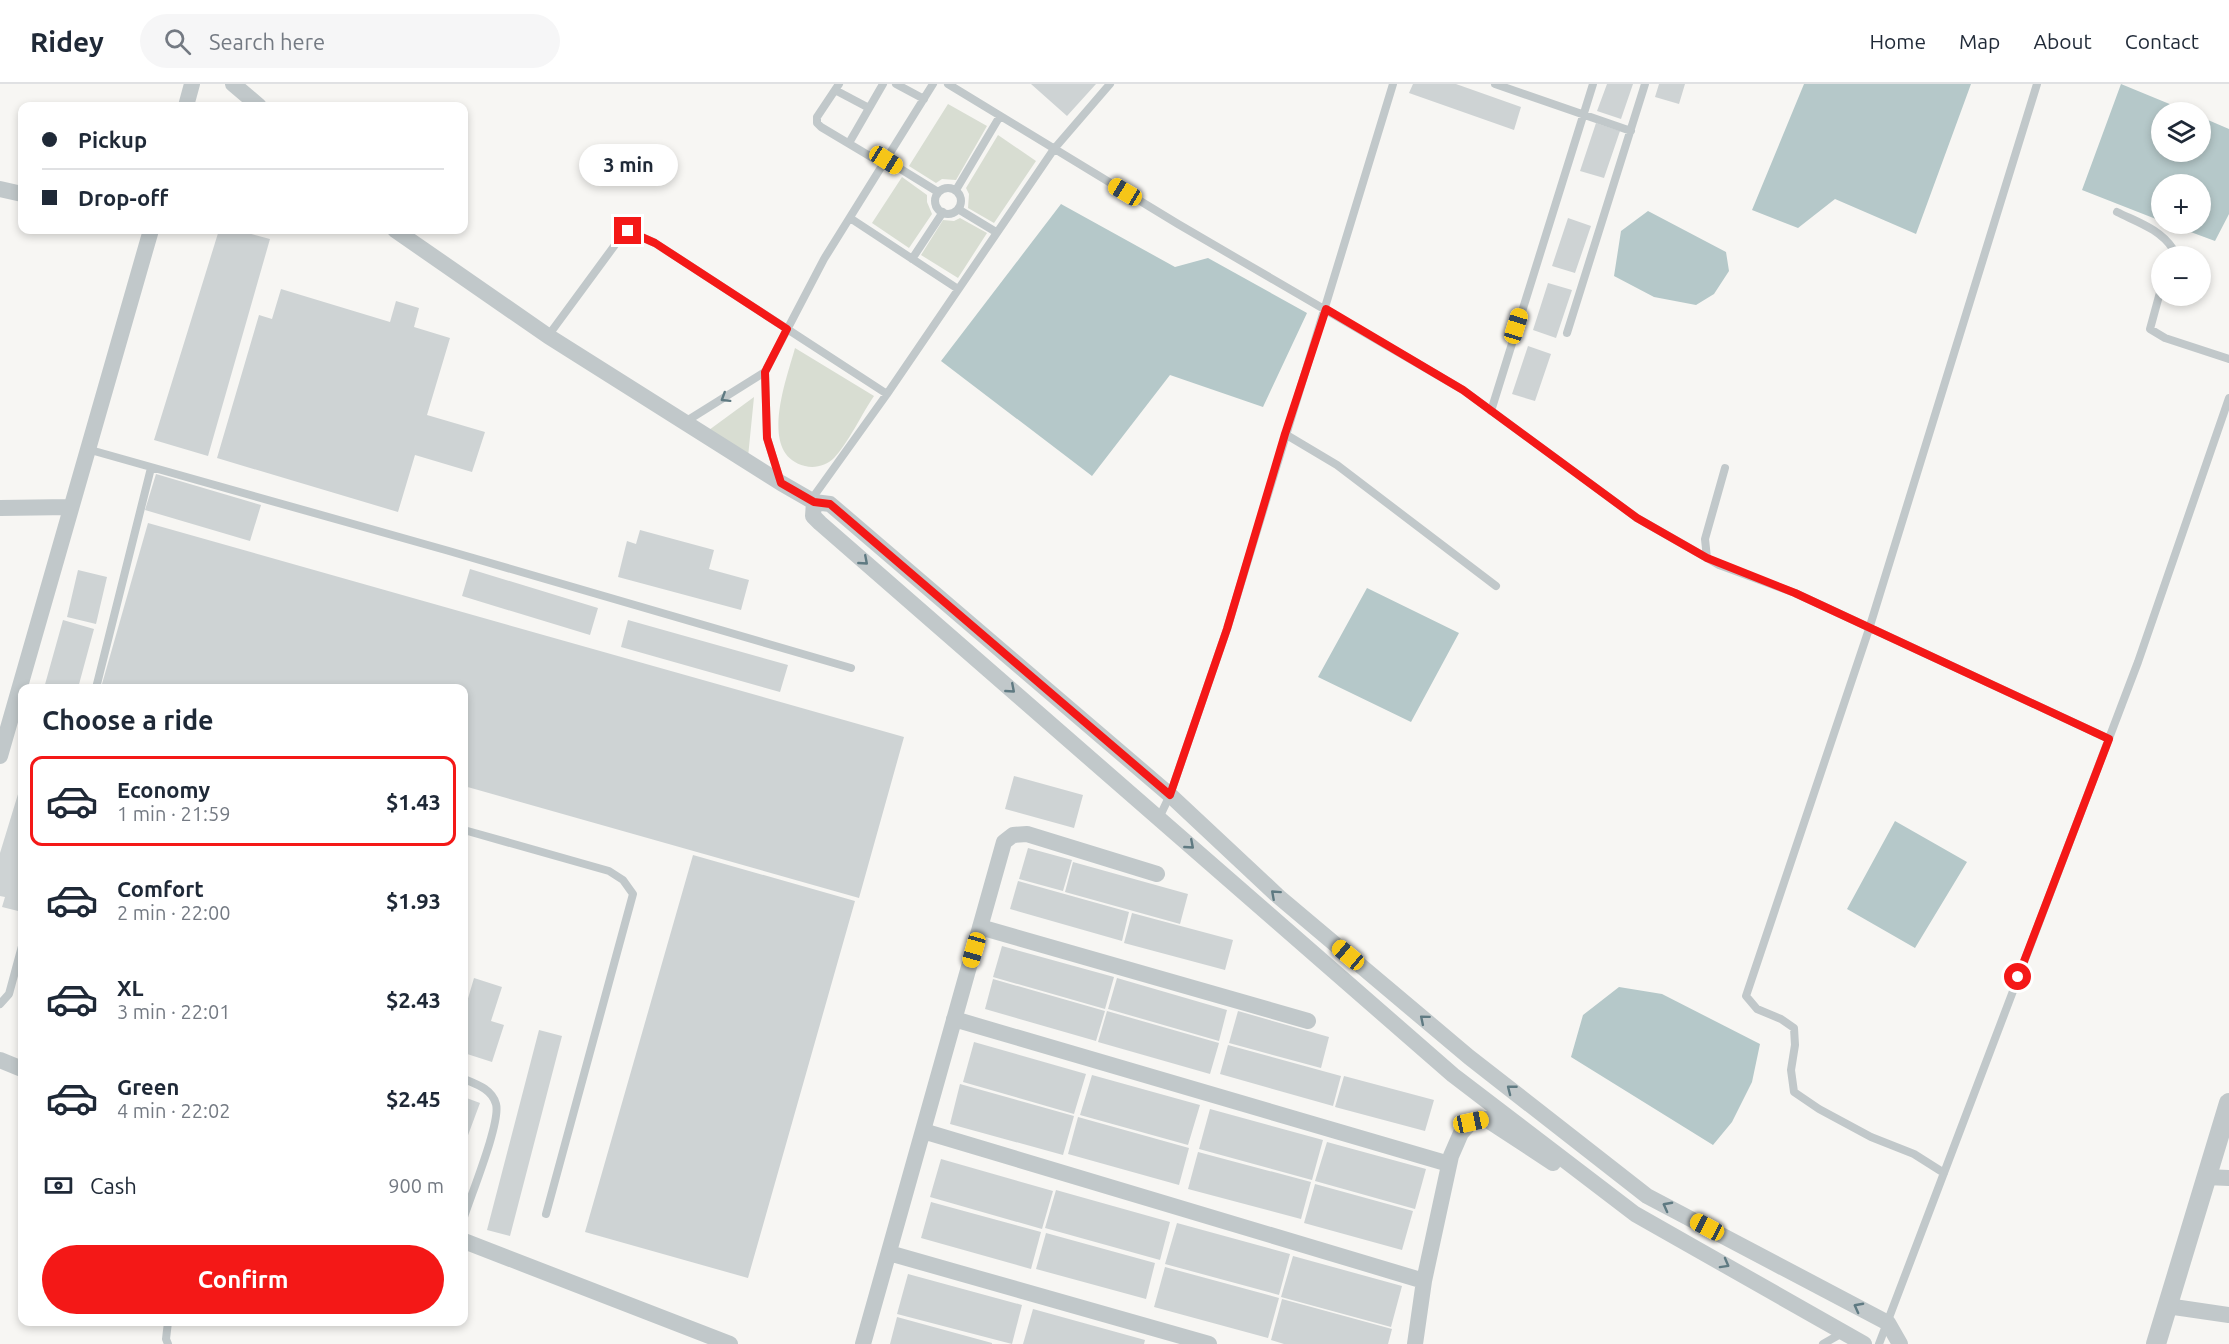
<!DOCTYPE html>
<html lang="en">
<head>
<meta charset="utf-8">
<style>
  :root { --surface:#fff; --page:#f6f6f7; --text:#1f2937; --muted:#747a83; --line:#e0e1e3; --accent:#f41817 }
  body { margin:0; font-family:Ubuntu,sans-serif; background:var(--page); color:var(--text); height:100vh; display:flex; flex-direction:column; font-size:22px; white-space:nowrap }
  * { box-sizing:border-box; margin:0 }
  p { font-size:20px; color:var(--muted) }
  .icon { flex:none; width:33px; height:33px; fill:none; stroke:currentColor; stroke-width:2; stroke-linecap:round; stroke-linejoin:round }
  .map { position:relative; flex:1; overflow:hidden }
  .panel { position:absolute; left:18px; top:600px; width:450px; height:642px; display:flex; flex-direction:column; background:var(--surface); border-radius:12px; box-shadow:0 3px 9px #0003 }
  .panel>* { flex:none }
  .top-card { position:absolute; left:18px; top:18px; width:450px; height:132px; border-radius:12px; box-shadow:0 3px 9px #0003; display:grid; align-content:center; height:132px; padding:0 24px; background:var(--surface) }
  .controls { position:absolute; left:2151px; top:18px; display:grid; gap:12px }
  .controls a { display:grid; place-items:center; width:60px; height:60px; border-radius:50%; background:var(--surface); box-shadow:0 3px 9px #0003; font-size:30px }
  .end { position:absolute; width:27px; height:27px; margin:-14px; border:8px solid #f41817; background:#fff; box-shadow:0 0 0 3px #fff }
  .from { border-radius:50% }
  .bubble { position:absolute; height:42px; border-radius:21px; background:var(--surface); box-shadow:0 3px 9px #0003; font-size:20px; font-weight:700; line-height:42px; text-align:center }
  .car { position:absolute; width:18px; height:36px; margin:-18px -9px; border-radius:8px; box-shadow:0 0 4px 2px #0007; background:linear-gradient(#f5c518 24%,#345 0 40%,#f5c518 0 76%,#345 0 86%,#f5c518 0) }
  .top-card b { display:flex; align-items:center; gap:21px; height:57px; font-size:22px }
  .top-card b+b { border-top:2px solid var(--line) }
  .top-card i { width:15px; height:15px; background:var(--text) }
  ul { padding:0; list-style:none }
  li { display:flex; align-items:center; gap:18px; height:90px; margin:0 12px 9px; padding:0 12px; border:3px solid transparent; border-radius:12px }
  li div { flex:1 }
  li b { display:block; font-size:22px }
  li em { font-style:normal; font-weight:700 }
  li.active { border-color:var(--accent) }
  li>.icon { width:54px; height:54px; stroke-width:1.5 }
  h2 { padding:0 24px; font-size:27px; line-height:72px }
  .pay { display:flex; align-items:center; gap:15px; height:66px; padding:0 24px; font-size:22px }
  .pay p { margin-inline-start:auto }
  .primary-button { display:flex; gap:12px; margin-top:auto; padding:12px 24px }
  .primary-button a { flex:1; height:69px; border-radius:36px; background:var(--accent); color:#fff; font-size:24px; font-weight:700; line-height:69px; text-align:center }
  header { display:flex; align-items:center; gap:36px; box-sizing:border-box; height:84px; padding:0 30px; background:var(--surface); border-bottom:2px solid var(--line) }
  header strong { font-size:28px }
  nav { display:flex; gap:33px; margin-inline-start:auto; font-size:21px }
  .search { width:420px; height:54px; background:var(--page); display:flex; align-items:center; gap:15px; box-sizing:border-box; padding:0 21px; border-radius:33px; color:var(--muted); font-size:22px }
  .map>svg:first-child { display:block }
  .green { fill:#d8ddd2 }
  .water { fill:#b5c8c9 }
  .building { fill:#ced3d4 }
  .lines { fill:none; stroke-linecap:round; stroke-linejoin:round }
  .service { stroke:#c1c8ca; stroke-width:8 }
  .minor { stroke:#c1c8ca; stroke-width:16 }
  .tertiary { stroke:#c1c8ca; stroke-width:20 }
  .oneway { stroke:#5f7a82 }
  .route { stroke:#f41817; stroke-width:8 }
</style>
</head>
<body>
<header>
<strong>Ridey</strong>
<div class="search"><svg class="icon" aria-label="search" viewBox="0 0 24 24"><circle cx="10" cy="10" r="6"/><path d="M15 15l6 6"/></svg>Search here</div>
<nav><a>Home</a><a>Map</a><a>About</a><a>Contact</a></nav>
</header>
<div class="map">
<svg width="2229" height="1260" viewBox="0 0 2229 1260">
  <rect width="100%" height="100%" fill="#f7f6f3"/>
  <!-- green -->
  <path class="green" d="M948 20 987 42 956 96 942 95 936 99 909 82Z
    M998 51 1036 77 994 139 968 124 969 110 966 104Z
    M902 93 927 111V118L932 130 909 164 872 139Z
    M960 134 987 149 958 194 921 171 943 136 954 137Z
    M795 264 874 312C863 328 847 361 834 374 827 381 815 385 805 382 757 371 787 294 795 264Z
    M754 313 748 373 709 346Z"/>
  <!-- water -->
  <path class="water" d="M1804 0H1971L1916 150 1835 115 1798 144 1752 126Z
    M2121 0 2189 28H2162V68H2200L2201 33 2229 45V130L2215 157 2169 140H2200V100H2162L2161 137 2082 106Z
    M1061 120 1175 183 1208 174 1307 229 1263 323 1170 291 1092 392 941 277Z
    M1648 127 1726 168 1729 187 1714 210 1696 221 1654 213 1614 192 1621 147Z
    M1367 504 1459 549 1411 638 1318 593Z
    M1895 737 1967 778 1915 864 1847 825Z
    M1619 903 1662 910 1760 960 1752 998 1732 1038 1713 1061 1571 973 1583 931Z"/>
  <!-- building -->
  <path class="building" d="M1031 0H1096L1067 32Z
    M1413 0H1456L1521 23 1514 46 1409 9Z
    M1607 0H1633L1621 35 1597 27Z
    M1659 0H1685L1679 20 1655 13Z
    M1596 39 1620 47 1604 94 1580 87Z
    M1568 134 1591 142 1575 189 1552 182Z
    M219 146H236L270 155 208 372 154 356Z
    M1548 199 1572 206 1556 254 1533 246Z
    M281 205 390 238 396 217 419 224 414 243 450 254 427 331 485 348 472 388 415 371 398 428 217 374 259 231 272 235Z
    M1528 262 1551 270 1535 317 1512 310Z
    M156 390 261 421 250 457 145 426Z
    M148 439 904 653 859 814 464 702V604H119L102 600Z
    M640 446 714 466 709 485 749 496 741 526 618 493 627 457 636 460Z
    M470 485 598 524 590 551 462 512Z
    M78 486 107 493 96 540 67 533Z
    M63 536 94 545 78 604H44Z
    M628 536 788 581 780 608 621 563Z
    M1014 692 1083 711 1074 744 1005 725Z
    M22 697V809L18 827 2 823 5 813 0 812V769Z
    M1028 764 1072 776 1063 807 1019 795Z
    M693 771 855 817 748 1194 585 1148Z
    M1073 778 1188 810 1180 840 1065 808Z
    M1018 797 1129 828 1122 857 1010 825Z
    M1132 829 1233 856 1225 886 1124 859Z
    M1002 862 1114 893 1105 925 993 893Z
    M474 894 502 903 491 937 504 941 492 978 464 969V928Z
    M1117 894 1227 926 1219 957 1108 925Z
    M993 895 1105 927 1096 957 985 925Z
    M1107 927 1219 959 1210 990 1098 958Z
    M1238 927 1329 953 1321 984 1229 959Z
    M539 946 562 952 510 1152 487 1146Z
    M974 958 1086 990 1074 1030 963 998Z
    M1228 961 1341 992 1333 1022 1220 990Z
    M1092 991 1200 1021 1188 1061 1080 1031Z
    M1344 992 1434 1016 1425 1047 1335 1023Z
    M960 1000 1074 1032 1063 1071 950 1040Z
    M464 1013 480 1019 464 1062Z
    M1210 1025 1323 1056 1312 1096 1199 1065Z
    M1078 1033 1189 1064 1179 1101 1068 1070Z
    M1327 1058 1426 1085 1415 1125 1315 1097Z
    M1198 1068 1311 1098 1301 1135 1188 1105Z
    M941 1075 1053 1107 1042 1145 930 1113Z
    M1315 1100 1413 1127 1402 1166 1304 1139Z
    M1056 1106 1170 1138 1160 1176 1045 1144Z
    M931 1118 1041 1148 1031 1185 921 1154Z
    M1177 1139 1290 1170 1279 1211 1165 1180Z
    M1046 1149 1155 1179 1146 1215 1036 1185Z
    M1293 1172 1402 1202 1391 1243 1281 1213Z
    M1165 1183 1279 1214 1268 1254 1154 1223Z
    M908 1190 1022 1221 1012 1260 897 1230Z
    M1282 1215 1392 1245 1388 1260H1284L1271 1256Z
    M1033 1225 1145 1256 1144 1260H1023Z
    M897 1233 992 1259V1260H890Z"/>
  <g class="lines">
    <!-- service -->
    <path class="service" d="M839 0 817 33V39L821 43 883 80
      M896 0 924 15
      M948 0 1178 140 1463 306 1637 434 1707 474 1719 481 1795 509 2109 655
      M1495 0 1631 47
      M835 6 869 24
      M849 59 883 0
      M886 76 938 108
      M935 117a13 13 0 1 1 26 0a13 13 0 1 1-26 0Z
      M956 106 1000 32
      M958 125 996 148
      M2117 128C2137 138 2160 145 2173 165L2170 172
      M850 134 958 205
      M912 175 943 128
      M2162 201 2150 245 2165 254 2229 275
      M1567 249 1645 0
      M548 252 623 150 628 147 655 159 887 310
      M765 288 767 354 780 396
      M1491 327 1593 0
      M685 338 765 288 824 175 933 0
      M1285 350 1337 381 1496 502
      M87 365 449 467 851 584
      M811 416 887 310 1054 65 1110 0
      M1707 474 1705 455 1725 384
      M96 604 151 384
      M1159 734 1170 711 1227 545 1393 0
      M464 746 609 787 623 796 633 810 546 1130
      M0 920 9 910 22 862
      M464 995C476 1000 492 1005 496 1020 501 1038 471 1111 464 1133
      M1944 1089 1914 1070 1871 1053 1819 1025 1794 1008 1791 986 1795 961 1794 944 1781 935 1757 925 1746 912 1869 545 2037 0
      M168 1260 166 1255 168 1238
      M1823 1260 1844 1248
      M1879 1260 2138 578 2229 314"/>
    <!-- minor -->
    <path class="minor" d="M233 0 259 22
      M186 22 192 0
      M0 105 22 110
      M395 146 548 252 781 399 814 418 830 420 1170 711 1279 813 1469 973 1647 1112 1888 1239 1900 1260
      M814 418 813 432 820 439 1453 991 1635 1130 1864 1260
      M0 424 70 423
      M0 672 151 146
      M980 843 1308 937
      M954 935 1449 1080
      M0 976 22 985
      M923 1047 1424 1197
      M2206 1093 2229 1094
      M464 1157 730 1260
      M889 1169 1209 1260
      M2167 1222 2229 1231
      M863 1260 1004 758 1013 751 1027 750 1157 790
      M1415 1260 1424 1197 1451 1072 1461 1049 1471 1038 1486 1035 1553 1079"/>
    <!-- tertiary -->
    <path class="tertiary" d="M2156 1260 2229 1019"/>
  </g>
  <!-- one-way arrows -->
  <defs><path id="oneway-chevron" d="M-2-3.5L2.5 0L-2 3.5" fill="none" stroke-width="1.6" stroke-linecap="round" stroke-linejoin="round" transform="scale(1.5)"/></defs>
  <g class="oneway">
    <use href="#oneway-chevron" transform="translate(725 314) rotate(148)"/>
    <use href="#oneway-chevron" transform="translate(864 477) rotate(41)"/>
    <use href="#oneway-chevron" transform="translate(1011 605) rotate(41)"/>
    <use href="#oneway-chevron" transform="translate(1190 761) rotate(41)"/>
    <use href="#oneway-chevron" transform="translate(1275 810) rotate(-138)"/>
    <use href="#oneway-chevron" transform="translate(1424 935) rotate(-140)"/>
    <use href="#oneway-chevron" transform="translate(1511 1005) rotate(-142)"/>
    <use href="#oneway-chevron" transform="translate(1667 1122) rotate(-152)"/>
    <use href="#oneway-chevron" transform="translate(1725 1180) rotate(29)"/>
    <use href="#oneway-chevron" transform="translate(1858 1223) rotate(-152)"/>
  </g>
  <g class="lines">
    <!-- route -->
    <path class="route" d="M628 147 655 159 787 245 765 288 767 354 781 399 814 418 830 420 1170 711 1227 545 1285 350 1326 225 1463 306 1637 434 1707 474 1795 509 2109 655 2018 893"/>
  </g>
</svg>
<div class="controls">
<a><svg class="icon" aria-label="layers" viewBox="0 0 24 24"><path d="M12 4l9 5-9 5-9-5zM3 14l9 5 9-5"/></svg></a>
<a>+</a>
<a>−</a>
</div>
<i class="end from" style="left:2018px;top:893px"></i>
<i class="end" style="left:628px;top:147px"></i>
<div class="bubble" style="left:579px;top:60px;width:99px">3 min</div>
<i class="car" style="left:886px;top:76px;rotate:122deg"></i>
<i class="car" style="left:1125px;top:108px;rotate:301deg"></i>
<i class="car" style="left:1516px;top:242px;rotate:17deg"></i>
<i class="car" style="left:974px;top:866px;rotate:196deg"></i>
<i class="car" style="left:1348px;top:871px;rotate:310deg"></i>
<i class="car" style="left:1471px;top:1038px;rotate:78deg"></i>
<i class="car" style="left:1707px;top:1143px;rotate:298deg"></i>
<div class="top-card">
<b><i class="from"></i>Pickup</b>
<b><i></i>Drop-off</b>
</div>
<section class="panel">
<h2>Choose a ride</h2>
<ul>
<li class="active"><svg class="icon" aria-label="car" viewBox="0 0 24 24"><path d="M5 17H2v-5l4-1 3-4h7l3 4 3 1v5h-3M9 17h6M6 11h13"/><circle cx="7" cy="17" r="2"/><circle cx="17" cy="17" r="2"/></svg><div><b>Economy</b><p>1 min · 21:59</p></div><em>$1.43</em></li>
<li><svg class="icon" aria-label="car" viewBox="0 0 24 24"><path d="M5 17H2v-5l4-1 3-4h7l3 4 3 1v5h-3M9 17h6M6 11h13"/><circle cx="7" cy="17" r="2"/><circle cx="17" cy="17" r="2"/></svg><div><b>Comfort</b><p>2 min · 22:00</p></div><em>$1.93</em></li>
<li><svg class="icon" aria-label="car" viewBox="0 0 24 24"><path d="M5 17H2v-5l4-1 3-4h7l3 4 3 1v5h-3M9 17h6M6 11h13"/><circle cx="7" cy="17" r="2"/><circle cx="17" cy="17" r="2"/></svg><div><b>XL</b><p>3 min · 22:01</p></div><em>$2.43</em></li>
<li><svg class="icon" aria-label="car" viewBox="0 0 24 24"><path d="M5 17H2v-5l4-1 3-4h7l3 4 3 1v5h-3M9 17h6M6 11h13"/><circle cx="7" cy="17" r="2"/><circle cx="17" cy="17" r="2"/></svg><div><b>Green</b><p>4 min · 22:02</p></div><em>$2.45</em></li>
</ul>
<div class="pay"><svg class="icon" aria-label="cash" viewBox="0 0 24 24"><path d="M3 7h18v10H3z"/><circle cx="12" cy="12" r="2"/></svg>Cash<p>900 m</p></div>
<div class="primary-button"><a>Confirm</a></div>
</section>
</div>
</body>
</html>
